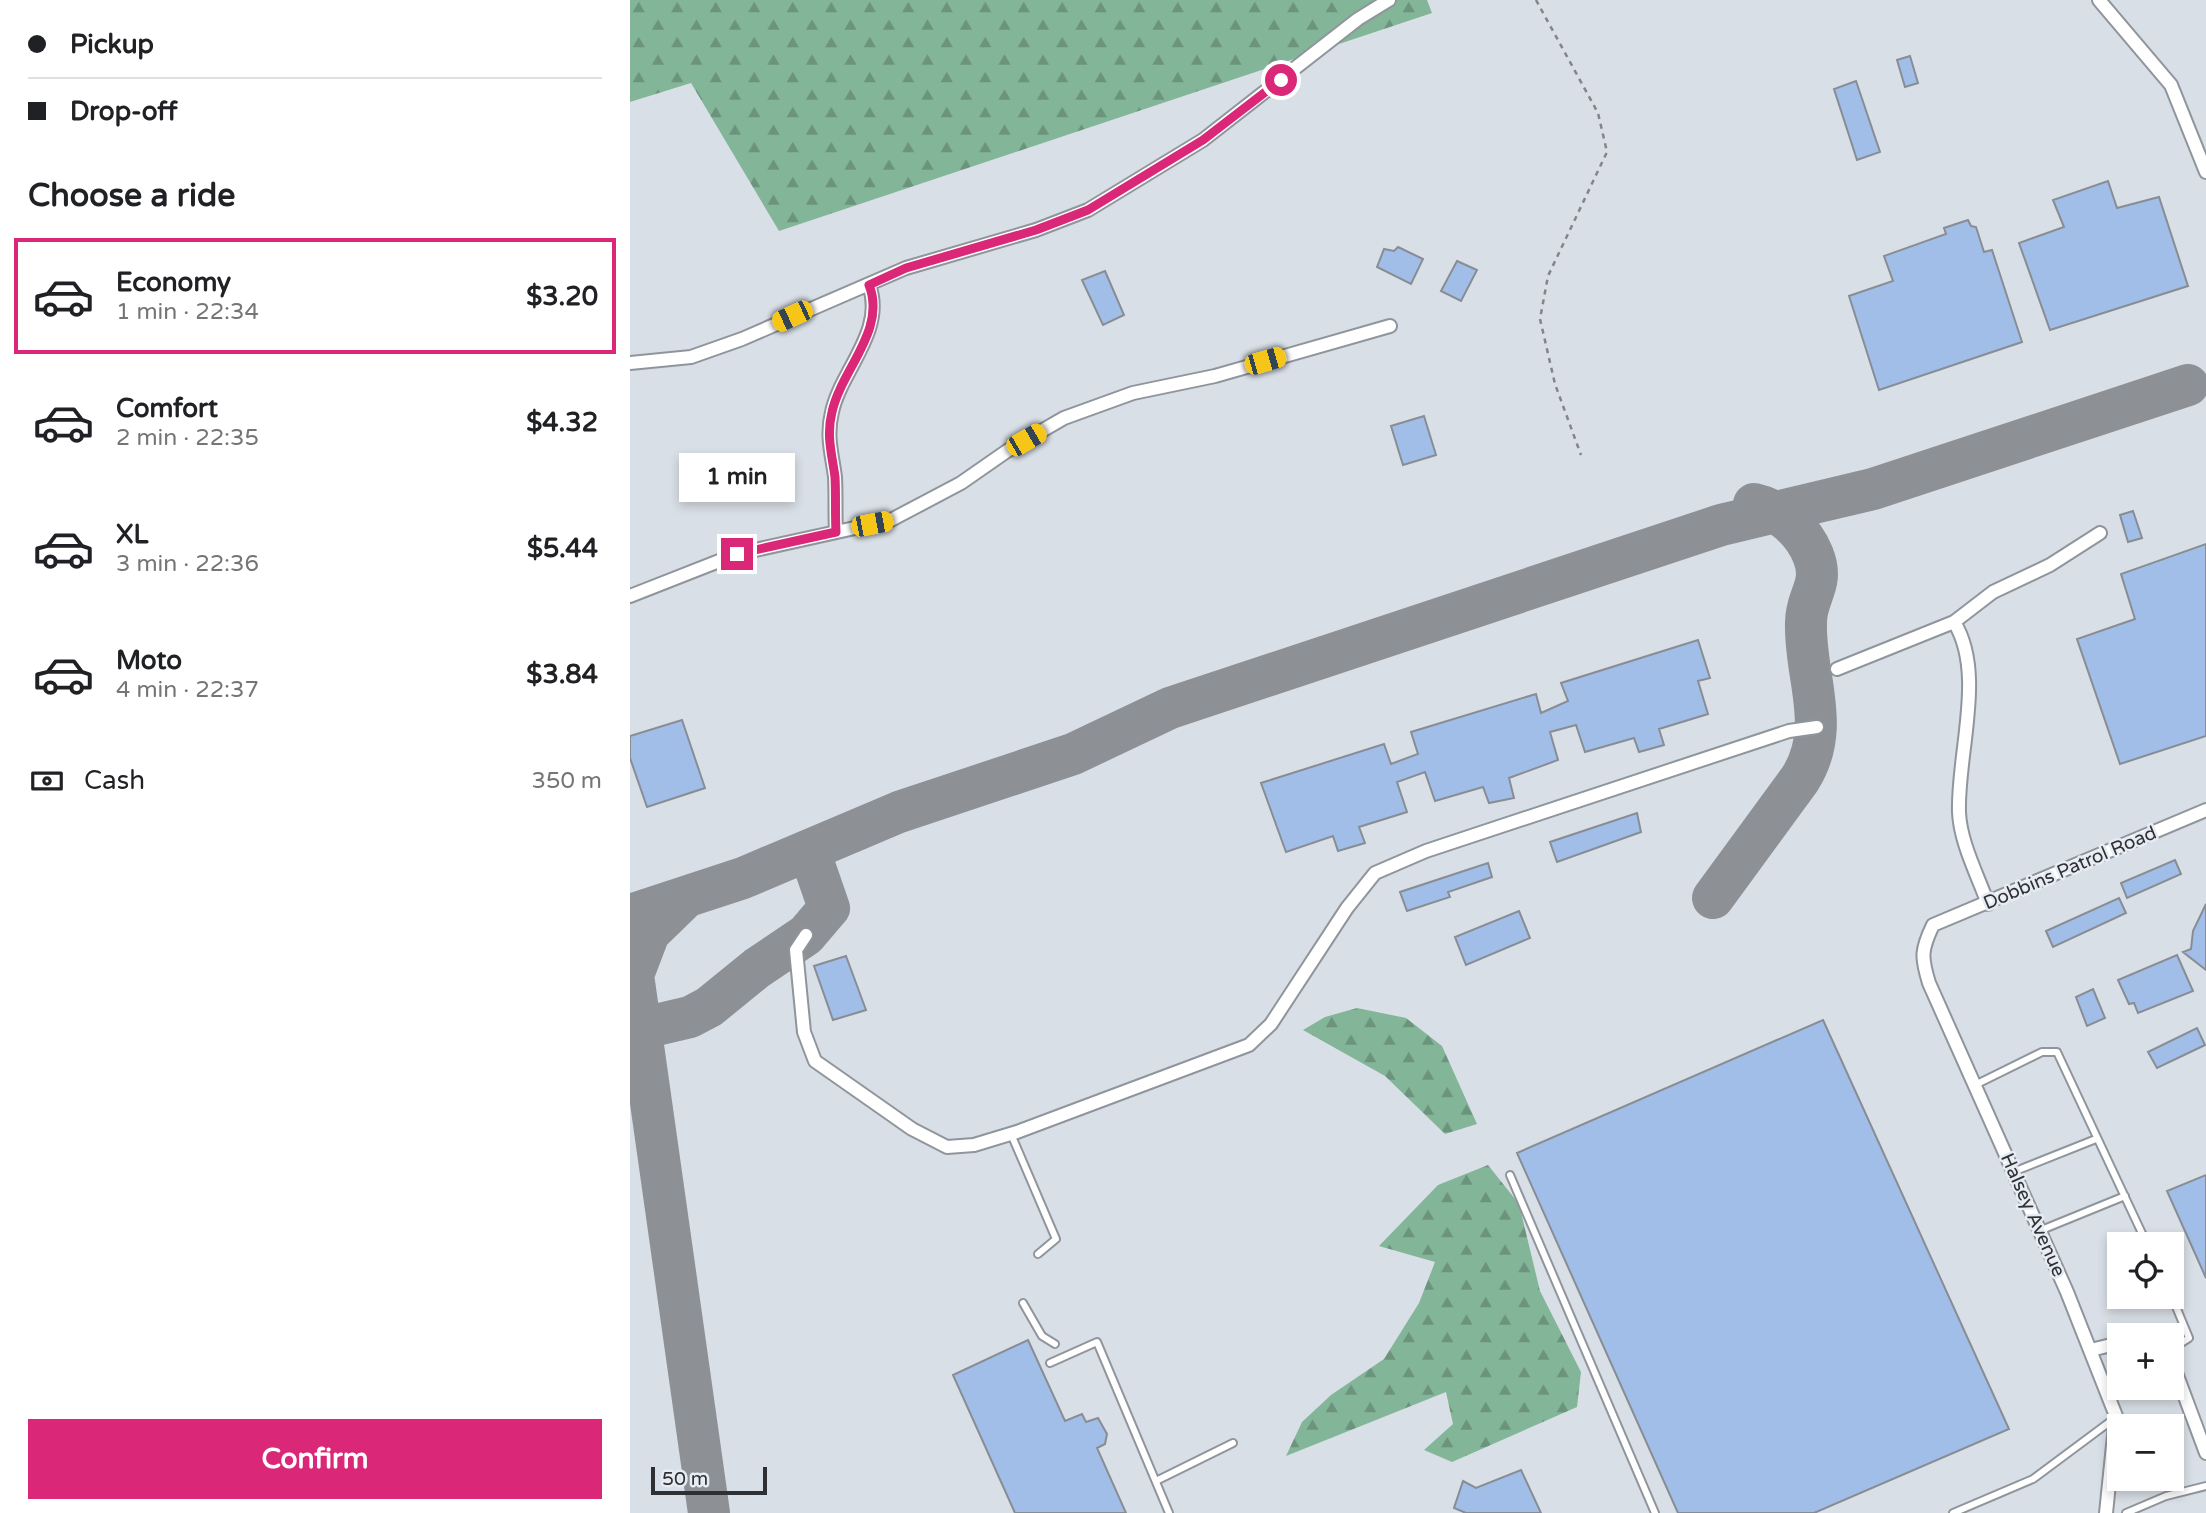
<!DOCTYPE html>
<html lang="en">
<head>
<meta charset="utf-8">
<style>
  :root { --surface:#fff; --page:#f6f6f6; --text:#202124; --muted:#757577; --line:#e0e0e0; --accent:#db2777 }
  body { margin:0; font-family:"Varela Round",sans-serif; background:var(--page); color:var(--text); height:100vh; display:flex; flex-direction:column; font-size:26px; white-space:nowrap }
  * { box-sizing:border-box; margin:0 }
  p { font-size:23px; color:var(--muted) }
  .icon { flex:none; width:38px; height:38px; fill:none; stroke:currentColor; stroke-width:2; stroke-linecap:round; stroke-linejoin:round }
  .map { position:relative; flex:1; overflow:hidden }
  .side { display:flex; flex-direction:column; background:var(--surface); width:630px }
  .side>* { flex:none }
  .banner { display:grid; align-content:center; height:154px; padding:0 28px; background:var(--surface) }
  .fabs { position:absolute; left:1477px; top:1232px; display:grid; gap:14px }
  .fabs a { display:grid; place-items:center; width:77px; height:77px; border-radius:0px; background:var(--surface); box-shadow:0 4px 10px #0003; font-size:35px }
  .scale { position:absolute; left:21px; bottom:18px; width:116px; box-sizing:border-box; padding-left:7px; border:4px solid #2e3033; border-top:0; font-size:19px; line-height:24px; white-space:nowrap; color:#2e3033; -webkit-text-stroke:5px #e7ecf4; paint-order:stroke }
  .end { position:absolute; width:32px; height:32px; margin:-16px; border:9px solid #db2777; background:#fff; box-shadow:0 0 0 4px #fff }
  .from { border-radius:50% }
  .bubble { position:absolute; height:49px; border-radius:0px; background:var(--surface); box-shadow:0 4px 10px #0003; font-size:23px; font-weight:700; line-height:49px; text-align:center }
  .car { position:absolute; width:21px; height:42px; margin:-21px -10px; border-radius:9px; box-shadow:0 0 5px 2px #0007; background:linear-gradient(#f5c518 24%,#345 0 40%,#f5c518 0 76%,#345 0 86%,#f5c518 0) }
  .banner b { display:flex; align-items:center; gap:24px; height:66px; font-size:26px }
  .banner b+b { border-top:2px solid var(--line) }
  .banner i { width:18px; height:18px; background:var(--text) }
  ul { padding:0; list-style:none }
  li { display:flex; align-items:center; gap:21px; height:116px; margin:0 14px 10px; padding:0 14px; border:4px solid transparent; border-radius:0px }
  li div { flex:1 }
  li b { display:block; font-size:26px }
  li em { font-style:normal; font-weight:700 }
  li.active { border-color:var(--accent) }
  li>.icon { width:63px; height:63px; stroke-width:1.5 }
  h2 { padding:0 28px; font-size:32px; line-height:84px }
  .pay { display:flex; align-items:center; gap:18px; height:77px; padding:0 28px; font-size:26px }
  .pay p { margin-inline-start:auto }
  .action { display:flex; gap:14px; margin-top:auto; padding:14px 28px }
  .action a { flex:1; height:80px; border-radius:0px; background:var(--accent); color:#fff; font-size:28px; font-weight:700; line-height:80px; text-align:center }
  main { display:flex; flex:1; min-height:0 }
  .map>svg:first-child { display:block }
  .forest { fill:url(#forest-firs) }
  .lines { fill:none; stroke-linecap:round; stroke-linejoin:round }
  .taxiway { stroke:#8d9196; stroke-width:42 }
  .building { fill:#a1bee9; stroke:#888d94; stroke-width:2 }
  .service-casing { stroke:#90959c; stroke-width:10 }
  .minor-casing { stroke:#90959c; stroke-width:16 }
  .path { stroke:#82868b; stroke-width:2.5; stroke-dasharray:5 5; stroke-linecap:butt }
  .service { stroke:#fff; stroke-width:6 }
  .minor { stroke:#fff; stroke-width:12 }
  .route { stroke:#db2777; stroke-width:9 }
  .labels { text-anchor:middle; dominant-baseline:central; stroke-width:5; stroke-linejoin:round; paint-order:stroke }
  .street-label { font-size:19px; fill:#2e3033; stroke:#e7ecf4 }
</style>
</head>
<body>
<main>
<section class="side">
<div class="banner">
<b><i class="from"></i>Pickup</b>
<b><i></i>Drop-off</b>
</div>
<h2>Choose a ride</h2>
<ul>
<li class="active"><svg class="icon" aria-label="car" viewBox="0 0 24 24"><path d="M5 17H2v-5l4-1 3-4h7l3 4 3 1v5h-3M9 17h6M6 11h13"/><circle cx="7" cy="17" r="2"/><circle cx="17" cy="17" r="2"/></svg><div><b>Economy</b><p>1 min · 22:34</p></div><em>$3.20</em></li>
<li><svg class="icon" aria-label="car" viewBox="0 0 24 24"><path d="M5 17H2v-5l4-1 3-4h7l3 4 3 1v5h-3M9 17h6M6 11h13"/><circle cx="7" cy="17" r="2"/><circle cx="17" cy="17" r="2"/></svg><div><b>Comfort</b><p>2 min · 22:35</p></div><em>$4.32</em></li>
<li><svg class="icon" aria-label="car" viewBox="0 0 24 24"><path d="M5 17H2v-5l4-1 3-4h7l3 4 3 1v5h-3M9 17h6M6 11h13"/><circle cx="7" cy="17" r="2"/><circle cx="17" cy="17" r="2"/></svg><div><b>XL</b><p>3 min · 22:36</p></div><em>$5.44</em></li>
<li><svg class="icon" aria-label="car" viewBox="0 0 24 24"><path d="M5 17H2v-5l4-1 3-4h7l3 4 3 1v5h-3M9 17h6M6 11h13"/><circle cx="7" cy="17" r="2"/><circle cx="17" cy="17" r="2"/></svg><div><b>Moto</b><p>4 min · 22:37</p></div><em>$3.84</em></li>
</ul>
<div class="pay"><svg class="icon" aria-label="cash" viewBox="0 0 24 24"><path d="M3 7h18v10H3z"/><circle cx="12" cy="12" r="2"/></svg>Cash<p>350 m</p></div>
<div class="action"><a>Confirm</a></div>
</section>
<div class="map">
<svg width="1576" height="1513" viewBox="0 0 1576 1513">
  <defs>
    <pattern id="forest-firs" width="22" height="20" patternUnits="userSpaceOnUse" patternTransform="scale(1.75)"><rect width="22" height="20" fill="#83b698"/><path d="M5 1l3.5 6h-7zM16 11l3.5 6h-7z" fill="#6c947d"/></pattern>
  </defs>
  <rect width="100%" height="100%" fill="#d9dfe6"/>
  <!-- forest -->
  <path class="forest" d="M0 0H797L802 13 149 231 61 83 0 102Z
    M727 1008 776 1018 812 1046 847 1124 815 1134 755 1076 673 1030 695 1017Z
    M858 1165 889 1204 910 1291 951 1372 947 1407 822 1462 794 1450 823 1424 816 1392 656 1456 672 1422 701 1395 754 1359 789 1303 805 1262 749 1246 808 1185Z"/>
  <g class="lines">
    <!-- taxiway -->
    <path class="taxiway" d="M1083 898 1170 779C1203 727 1174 677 1176 622 1176 595 1195 585 1183 555 1173 530 1150 510 1124 504
      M54 899 19 933 3 975 79 1513
      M0 915 113 878 269 812 443 754 540 708 1091 525 1243 489 1558 385
      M9 1029 60 1017 79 1007 127 968 176 935 199 908 179 850"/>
  </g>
  <!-- building -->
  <path class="building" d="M1280 56 1288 83 1275 87 1267 60Z
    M1226 81 1250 152 1227 160 1204 89Z
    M1478 181 1487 208 1529 197 1558 286 1420 330 1389 243 1434 227 1423 200Z
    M1338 220 1341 226 1346 227 1354 252 1362 250 1392 342 1249 390 1219 296 1263 281 1254 256 1316 234 1314 228Z
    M768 247 793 259 781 284 747 267 754 249 764 251Z
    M827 261 847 270 831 301 811 291Z
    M475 271 494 315 473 325 452 280Z
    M794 416 806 455 773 465 761 426Z
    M1503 511 1512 538 1498 542 1490 515Z
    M1576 544V736L1490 764 1447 639 1505 619 1491 574Z
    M1068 640 1080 678 1068 681 1078 714 1029 729 1034 745 1009 752 1004 738 955 752 946 725 920 732 928 760 879 778 884 798 859 803 853 787 805 801 795 772 767 782 777 812 729 827 735 843 708 851 703 836 656 852 631 783 754 744 761 764 788 754 781 732 906 694 911 713 938 701 931 683Z
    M52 720 75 788 17 807 0 758V736Z
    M1007 813 1011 832 927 862 920 842Z
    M1545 860 1551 874 1497 898 1491 883Z
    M858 863 862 877 818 892 820 897 777 911 770 892Z
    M1489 898 1496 913 1423 947 1416 931Z
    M1576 904V970L1553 952 1561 949 1563 931Z
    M889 911 900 938 836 965 825 937Z
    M1547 955 1563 991 1508 1013 1504 1003 1499 1004 1488 980Z
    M216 956 236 1010 203 1020 184 966Z
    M1463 989 1475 1018 1457 1026 1446 997Z
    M1193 1020 1379 1429 1184 1513H1048L887 1153Z
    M1567 1028 1575 1045 1527 1068 1518 1052Z
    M1576 1175V1278L1537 1191Z
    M398 1340 435 1421 452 1414 456 1422 468 1418 477 1434 475 1444 467 1448 496 1513H385L323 1375Z
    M891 1470 911 1513H836L824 1508 833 1481 846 1488Z"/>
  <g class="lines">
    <defs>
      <path id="service" d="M1345 1085 1412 1052H1427L1517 1244
        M381 1134 426 1239 408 1254
        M1383 1172 1466 1139
        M880 1175 1025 1513
        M1409 1231 1495 1196
        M1542 1297 1559 1338 1542 1349
        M393 1303 412 1336 425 1344
        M420 1363 467 1342 539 1513
        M526 1481 603 1443
        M1323 1513 1403 1479 1485 1418
        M1496 1513 1536 1496 1576 1486"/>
      <path id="minor" d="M1469 0 1541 85 1576 172
        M0 363 61 357 112 339 276 268 406 230 458 210 573 140 728 19 759 0
        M206 532C205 514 206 495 205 477 202 454 196 436 202 412 211 370 256 331 239 285
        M0 596 107 554 261 520 331 483 377 451 434 418 503 393 585 376 760 326
        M1324 622C1356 673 1327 754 1329 812 1330 842 1348 876 1358 904
        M1207 669 1324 622 1363 592 1420 565 1470 533
        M176 935 166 950 174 1032 185 1061 282 1129 317 1147 344 1145 387 1132 619 1045 641 1024 717 908 745 873 796 851 1159 731 1187 727
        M1461 1350 1489 1343
        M1542 1362 1576 1453
        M1476 1513 1486 1416 1437 1292 1299 983C1291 957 1291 950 1303 925L1576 810"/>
    </defs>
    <!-- service casing -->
    <use href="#service" class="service-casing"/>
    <!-- minor casing -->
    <use href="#minor" class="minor-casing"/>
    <!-- path -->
    <path class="path" d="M906 0 968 113 977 152 918 276 910 319 925 384 951 455"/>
    <!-- service -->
    <use href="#service" class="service"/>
    <!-- minor -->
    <use href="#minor" class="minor"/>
  </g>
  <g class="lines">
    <!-- route -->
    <path class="route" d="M107 554 206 532C205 514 206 495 205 477 202 454 196 436 202 412 211 370 257 330 239 285L276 268 406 230 458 210 573 140 651 80"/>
  </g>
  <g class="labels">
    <!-- street labels -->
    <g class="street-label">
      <text transform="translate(1440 868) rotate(-23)">Dobbins Patrol Road</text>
      <text transform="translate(1403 1215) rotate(66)">Halsey Avenue</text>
    </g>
  </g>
</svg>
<div class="fabs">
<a><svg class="icon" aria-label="locate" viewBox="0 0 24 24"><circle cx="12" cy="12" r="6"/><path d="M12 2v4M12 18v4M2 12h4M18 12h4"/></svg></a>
<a>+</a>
<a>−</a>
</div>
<div class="scale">50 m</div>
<i class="end from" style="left:651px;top:80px"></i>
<i class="end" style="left:107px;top:554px"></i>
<div class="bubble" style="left:49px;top:453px;width:116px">1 min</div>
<i class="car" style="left:162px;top:316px;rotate:245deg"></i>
<i class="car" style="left:635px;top:361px;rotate:74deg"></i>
<i class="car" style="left:396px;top:440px;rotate:60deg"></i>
<i class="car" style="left:242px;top:524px;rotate:79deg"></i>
</div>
</main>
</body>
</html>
